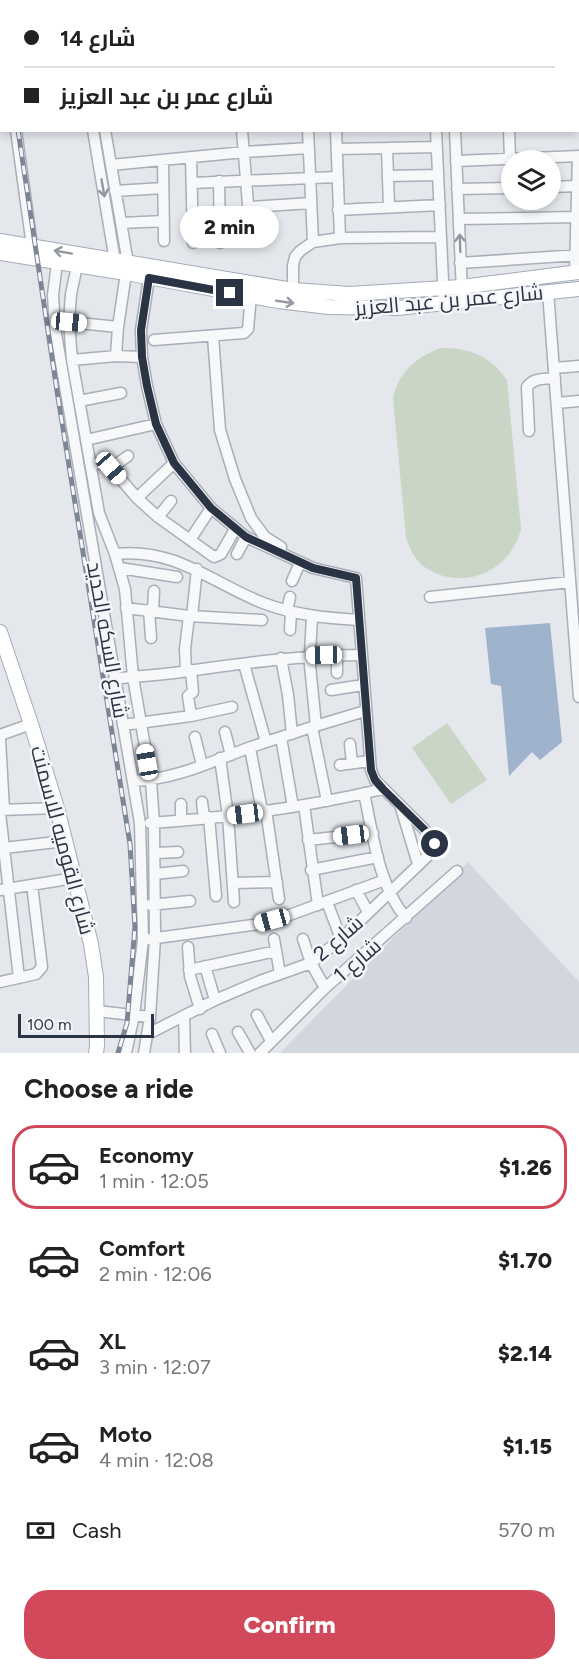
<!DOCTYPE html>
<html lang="en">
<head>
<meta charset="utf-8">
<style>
  :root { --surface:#fff; --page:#f6f6f6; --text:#222; --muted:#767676; --line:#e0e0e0; --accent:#d1495b }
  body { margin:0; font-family:Figtree,Cairo,sans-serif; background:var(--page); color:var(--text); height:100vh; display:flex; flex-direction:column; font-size:22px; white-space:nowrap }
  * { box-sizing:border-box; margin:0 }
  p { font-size:20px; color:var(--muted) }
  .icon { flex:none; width:33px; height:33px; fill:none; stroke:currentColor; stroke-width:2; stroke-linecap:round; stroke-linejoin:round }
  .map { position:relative; height:1053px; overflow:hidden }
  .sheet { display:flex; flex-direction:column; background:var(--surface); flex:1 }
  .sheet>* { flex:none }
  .top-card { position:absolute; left:0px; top:0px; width:579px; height:132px; box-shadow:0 3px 9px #0003; display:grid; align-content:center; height:132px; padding:0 24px; background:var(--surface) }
  .controls { position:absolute; left:501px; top:150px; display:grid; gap:12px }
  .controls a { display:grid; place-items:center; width:60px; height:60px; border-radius:50%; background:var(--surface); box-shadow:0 3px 9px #0003; font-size:30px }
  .scale { position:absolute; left:18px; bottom:15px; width:136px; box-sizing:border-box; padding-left:6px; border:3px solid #2b3445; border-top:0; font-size:16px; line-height:21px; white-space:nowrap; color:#2b3445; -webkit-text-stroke:4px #f4f6f9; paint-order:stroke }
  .end { position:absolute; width:27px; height:27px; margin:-14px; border:8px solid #2b3445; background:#fff; box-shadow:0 0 0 3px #fff }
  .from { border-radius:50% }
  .bubble { position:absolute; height:42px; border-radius:21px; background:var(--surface); box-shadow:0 3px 9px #0003; font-size:20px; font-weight:800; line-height:42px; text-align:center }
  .car { position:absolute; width:18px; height:36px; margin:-18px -9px; border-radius:8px; box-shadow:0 0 4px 2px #0007; background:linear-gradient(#fff 24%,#345 0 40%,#fff 0 76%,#345 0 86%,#fff 0) }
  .top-card b { display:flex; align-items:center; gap:21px; height:57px; font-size:22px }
  .top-card b+b { border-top:2px solid var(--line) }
  .top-card i { width:15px; height:15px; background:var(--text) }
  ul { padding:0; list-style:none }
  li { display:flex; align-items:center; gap:18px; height:84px; margin:0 12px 9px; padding:0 12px; border:3px solid transparent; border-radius:24px }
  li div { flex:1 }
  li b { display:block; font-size:22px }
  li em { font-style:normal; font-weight:800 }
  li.current { border-color:var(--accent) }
  li>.icon { width:54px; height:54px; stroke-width:1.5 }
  h2 { padding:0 24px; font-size:27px; line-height:72px }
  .pay { display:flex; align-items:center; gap:15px; height:66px; padding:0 24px; font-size:22px }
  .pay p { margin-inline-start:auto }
  .primary-button { display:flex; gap:12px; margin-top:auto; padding:12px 24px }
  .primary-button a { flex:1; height:69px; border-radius:24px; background:var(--accent); color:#fff; font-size:24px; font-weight:800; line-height:69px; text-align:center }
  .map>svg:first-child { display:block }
  .built { fill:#d2d6de }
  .green { fill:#c9d6c5 }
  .water { fill:#9fb4cc }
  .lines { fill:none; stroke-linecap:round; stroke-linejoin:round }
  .minor-casing { stroke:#a9aeb7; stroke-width:13 }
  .major-casing { stroke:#a3abb8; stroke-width:16 }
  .minor { stroke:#f7f8fa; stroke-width:10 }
  .major { stroke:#fff; stroke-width:14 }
  .rail-casing { stroke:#7d8696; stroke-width:5 }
  .rail { stroke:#f4f6f9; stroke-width:3; stroke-dasharray:9; stroke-linecap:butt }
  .oneway { stroke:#9196a0 }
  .oneway2 { stroke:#959aa2 }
  .route { stroke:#2b3445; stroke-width:8 }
  .labels { text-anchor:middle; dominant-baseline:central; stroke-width:5; stroke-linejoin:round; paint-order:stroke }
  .street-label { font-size:21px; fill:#2b3445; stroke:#f4f6f9 }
</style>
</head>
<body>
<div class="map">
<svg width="579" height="1053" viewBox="0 0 579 1053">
  <rect width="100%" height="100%" fill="#e4e7ec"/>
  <!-- built -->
  <path class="built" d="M468 862 579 982V1053H280Z"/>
  <!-- green -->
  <path class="green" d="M440 348C470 348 489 355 507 380L521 529C511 571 463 592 426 568 415 561 410 549 406 538L393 398C399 371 416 358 440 348Z
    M447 723 487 780 451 804 412 748Z"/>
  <!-- water -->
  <path class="water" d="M550 623 562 742 540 760 532 752 509 776 501 686 491 684 485 628Z"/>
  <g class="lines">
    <defs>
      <path id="minor" d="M71 0V2
        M82 0V2
        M175 0V2
        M299 0V2
        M333 0V2
        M431 0V2
        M450 0V2
        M513 0V2
        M357 2 401 0
        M578 21H579
        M0 23 2 32
        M0 52H2
        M578 53H579
        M16 130 32 246
        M93 130 115 261
        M105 130 128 263
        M242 130 250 229
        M308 130 313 242
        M336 130 340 238
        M436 130 444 303
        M455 130 462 292
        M509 130 510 159
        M387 148 389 207
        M337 149 437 147
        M191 157 193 243
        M163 160 164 241
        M456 161 579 156
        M111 165 244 152 309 148
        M388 176 438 175
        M219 181 220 243
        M192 183 337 177
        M550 187 578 186
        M457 189 512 188
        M115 191 163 188
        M249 207 311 203
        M338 210 440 205
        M459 219 577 217
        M121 223 164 221
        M57 263 53 295 55 328 140 823 143 940 134 1015 126 1053
        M460 263 579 255
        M77 266 71 294 69 322 72 360 99 513 115 554 125 589 133 677 151 781 154 823 155 938 150 1017 144 1053
        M575 273 578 156
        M293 290V266L295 257 300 251 313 242 340 238 441 237
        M548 292 579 697
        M69 322 118 327
        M213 336 220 430 235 479 251 518 265 537 281 547
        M154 340 244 333 248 329 251 296
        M116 356 118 327 126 273
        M72 360 116 356 142 357
        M554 368 579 366
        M79 401 121 393
        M557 403 579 401
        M529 431 527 387C533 378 544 379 555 378
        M86 440 156 424
        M90 463 102 464 111 468 137 498 158 517 214 557 221 554 235 529
        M111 468 128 456
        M137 498 174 463
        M158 517 171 501
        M190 540 211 508
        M115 554C175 547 212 583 263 603 295 615 326 618 359 620
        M237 554 246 537
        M120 568 177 577
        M292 581 300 563
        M430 597 570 582
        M126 608 189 616 262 620
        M149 610 151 638
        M153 611 154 591
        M287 611 290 597
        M192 616 197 569
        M290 630 291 612
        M309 655 316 726
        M310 655 312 616
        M281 658 288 695 292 734
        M244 664 266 742
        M186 671 185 649 189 616
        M337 673V655
        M114 679C139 676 163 675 188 671 246 663 302 655 361 655
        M331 690 363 685
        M191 716 188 696 193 692 191 670
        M123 725 191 716 232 707
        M312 727 327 801
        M225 732 231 755
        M0 735 31 724
        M195 737 202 765
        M281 737 293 807
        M0 739 4 810
        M350 744 352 763
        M250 748 262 811
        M220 758 228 816 234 902
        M340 765 369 761
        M133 781C174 780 213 761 251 747 289 734 327 722 365 711
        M364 793C373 834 378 885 406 918
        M202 802 204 818
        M181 804V821
        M304 805 318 905
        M401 808 418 864
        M0 810 57 808
        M266 810 279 899
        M0 813 19 978
        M209 817 216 896
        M150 823C228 818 306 807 383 789
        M308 840 373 833
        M4 848 65 841
        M156 853 178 852
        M311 870 378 857
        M155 874 183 871
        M233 883 277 882
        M0 890 74 878
        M356 890 368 912
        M327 902 341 939
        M150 905 190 901
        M149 939 260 924 284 917 385 880
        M274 939 280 974
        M303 939 311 963 325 988
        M188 947 190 976 200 1009
        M205 966 215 1000
        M189 970 276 951
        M0 982 36 974 42 967 32 885
        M97 1011 150 1017
        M257 1015 271 1041
        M184 1016 185 1053
        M238 1032 250 1053
        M148 1034 215 1000 260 981 311 963 341 939 432 852 435 848 434 839 375 780 371 770 356 578 313 568 246 537 211 508 174 463 156 424 147 386 142 357 141 330 149 278
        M212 1034 220 1053
        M260 1053 325 988 457 871"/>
      <path id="major" d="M0 241 293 290 349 294 461 287 579 272
        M0 253 126 273 278 301 329 307 397 308 579 289
        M0 632 31 724 57 808 91 944 96 977 97 1045 96 1053"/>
    </defs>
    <!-- minor casing -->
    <use href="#minor" class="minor-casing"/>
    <!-- major casing -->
    <use href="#major" class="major-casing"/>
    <!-- minor -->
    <use href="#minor" class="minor"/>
    <!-- major -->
    <use href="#major" class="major"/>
    <defs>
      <path id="rail" d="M0 3 2 14
        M18 130 57 391 130 844 135 927 127 1023 118 1053"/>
    </defs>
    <!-- rail casing -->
    <use href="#rail" class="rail-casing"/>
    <!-- rail -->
    <use href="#rail" class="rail"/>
  </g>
  <!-- one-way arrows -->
  <defs><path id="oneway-shaft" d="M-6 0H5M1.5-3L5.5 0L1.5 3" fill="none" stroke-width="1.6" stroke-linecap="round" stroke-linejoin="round" transform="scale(1.5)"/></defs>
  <g class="oneway">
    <use href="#oneway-shaft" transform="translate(103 188) rotate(80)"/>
    <use href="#oneway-shaft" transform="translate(460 243) rotate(-92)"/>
  </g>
  <g class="oneway2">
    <use href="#oneway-shaft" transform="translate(63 252) rotate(-170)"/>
    <use href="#oneway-shaft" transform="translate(285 302) rotate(8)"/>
  </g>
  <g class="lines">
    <!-- route -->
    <path class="route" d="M230 293 149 278 141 330 142 357 147 386 156 424 174 463 211 508 246 537 313 568 356 578 371 770 375 780 383 789 434 839 435 844"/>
  </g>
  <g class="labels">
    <!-- street labels -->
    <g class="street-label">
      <text transform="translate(449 300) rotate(-5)">شارع عمر بن عبد العزيز</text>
      <text transform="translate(108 640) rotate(80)">شارع السكه الحديد</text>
      <text transform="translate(63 840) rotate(75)">شارع القوميه للاسمنت</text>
      <text transform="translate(338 938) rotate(-41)">شارع 2</text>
      <text transform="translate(357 960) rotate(-41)">شارع 1</text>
    </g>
  </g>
</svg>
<div class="controls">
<a><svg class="icon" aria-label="layers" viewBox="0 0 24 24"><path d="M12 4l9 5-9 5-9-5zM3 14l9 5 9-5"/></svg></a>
</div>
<div class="scale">100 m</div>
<i class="end from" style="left:435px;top:844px"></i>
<i class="end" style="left:230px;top:293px"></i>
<div class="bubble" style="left:180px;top:206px;width:99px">2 min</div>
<i class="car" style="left:69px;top:322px;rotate:95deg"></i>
<i class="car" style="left:111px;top:468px;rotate:139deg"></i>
<i class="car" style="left:324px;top:655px;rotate:269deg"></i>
<i class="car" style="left:147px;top:762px;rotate:350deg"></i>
<i class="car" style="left:245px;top:814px;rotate:263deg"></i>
<i class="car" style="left:351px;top:835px;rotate:263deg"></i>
<i class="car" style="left:272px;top:920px;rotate:255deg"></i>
<div class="top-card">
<b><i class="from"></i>شارع 14</b>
<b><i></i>شارع عمر بن عبد العزيز</b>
</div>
</div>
<section class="sheet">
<h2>Choose a ride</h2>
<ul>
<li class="current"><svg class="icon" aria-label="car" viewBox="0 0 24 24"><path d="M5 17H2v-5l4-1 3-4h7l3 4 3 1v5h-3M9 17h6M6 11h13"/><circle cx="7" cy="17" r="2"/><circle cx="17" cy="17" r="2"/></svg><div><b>Economy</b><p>1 min · 12:05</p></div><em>$1.26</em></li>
<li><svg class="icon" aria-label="car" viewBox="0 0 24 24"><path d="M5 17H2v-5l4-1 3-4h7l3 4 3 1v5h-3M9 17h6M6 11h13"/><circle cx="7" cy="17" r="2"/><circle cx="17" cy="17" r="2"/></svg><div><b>Comfort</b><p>2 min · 12:06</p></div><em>$1.70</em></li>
<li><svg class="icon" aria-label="car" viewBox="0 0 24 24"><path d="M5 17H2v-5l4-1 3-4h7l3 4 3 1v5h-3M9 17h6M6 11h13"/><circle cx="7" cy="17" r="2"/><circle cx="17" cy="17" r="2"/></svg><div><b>XL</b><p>3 min · 12:07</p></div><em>$2.14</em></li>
<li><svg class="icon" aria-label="car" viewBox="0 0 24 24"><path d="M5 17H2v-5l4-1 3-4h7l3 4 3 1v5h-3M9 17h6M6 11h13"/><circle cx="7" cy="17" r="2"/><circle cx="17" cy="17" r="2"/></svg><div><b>Moto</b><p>4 min · 12:08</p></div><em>$1.15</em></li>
</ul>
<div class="pay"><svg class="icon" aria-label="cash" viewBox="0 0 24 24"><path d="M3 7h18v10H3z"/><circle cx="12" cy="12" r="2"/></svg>Cash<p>570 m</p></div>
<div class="primary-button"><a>Confirm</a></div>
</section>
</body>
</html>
